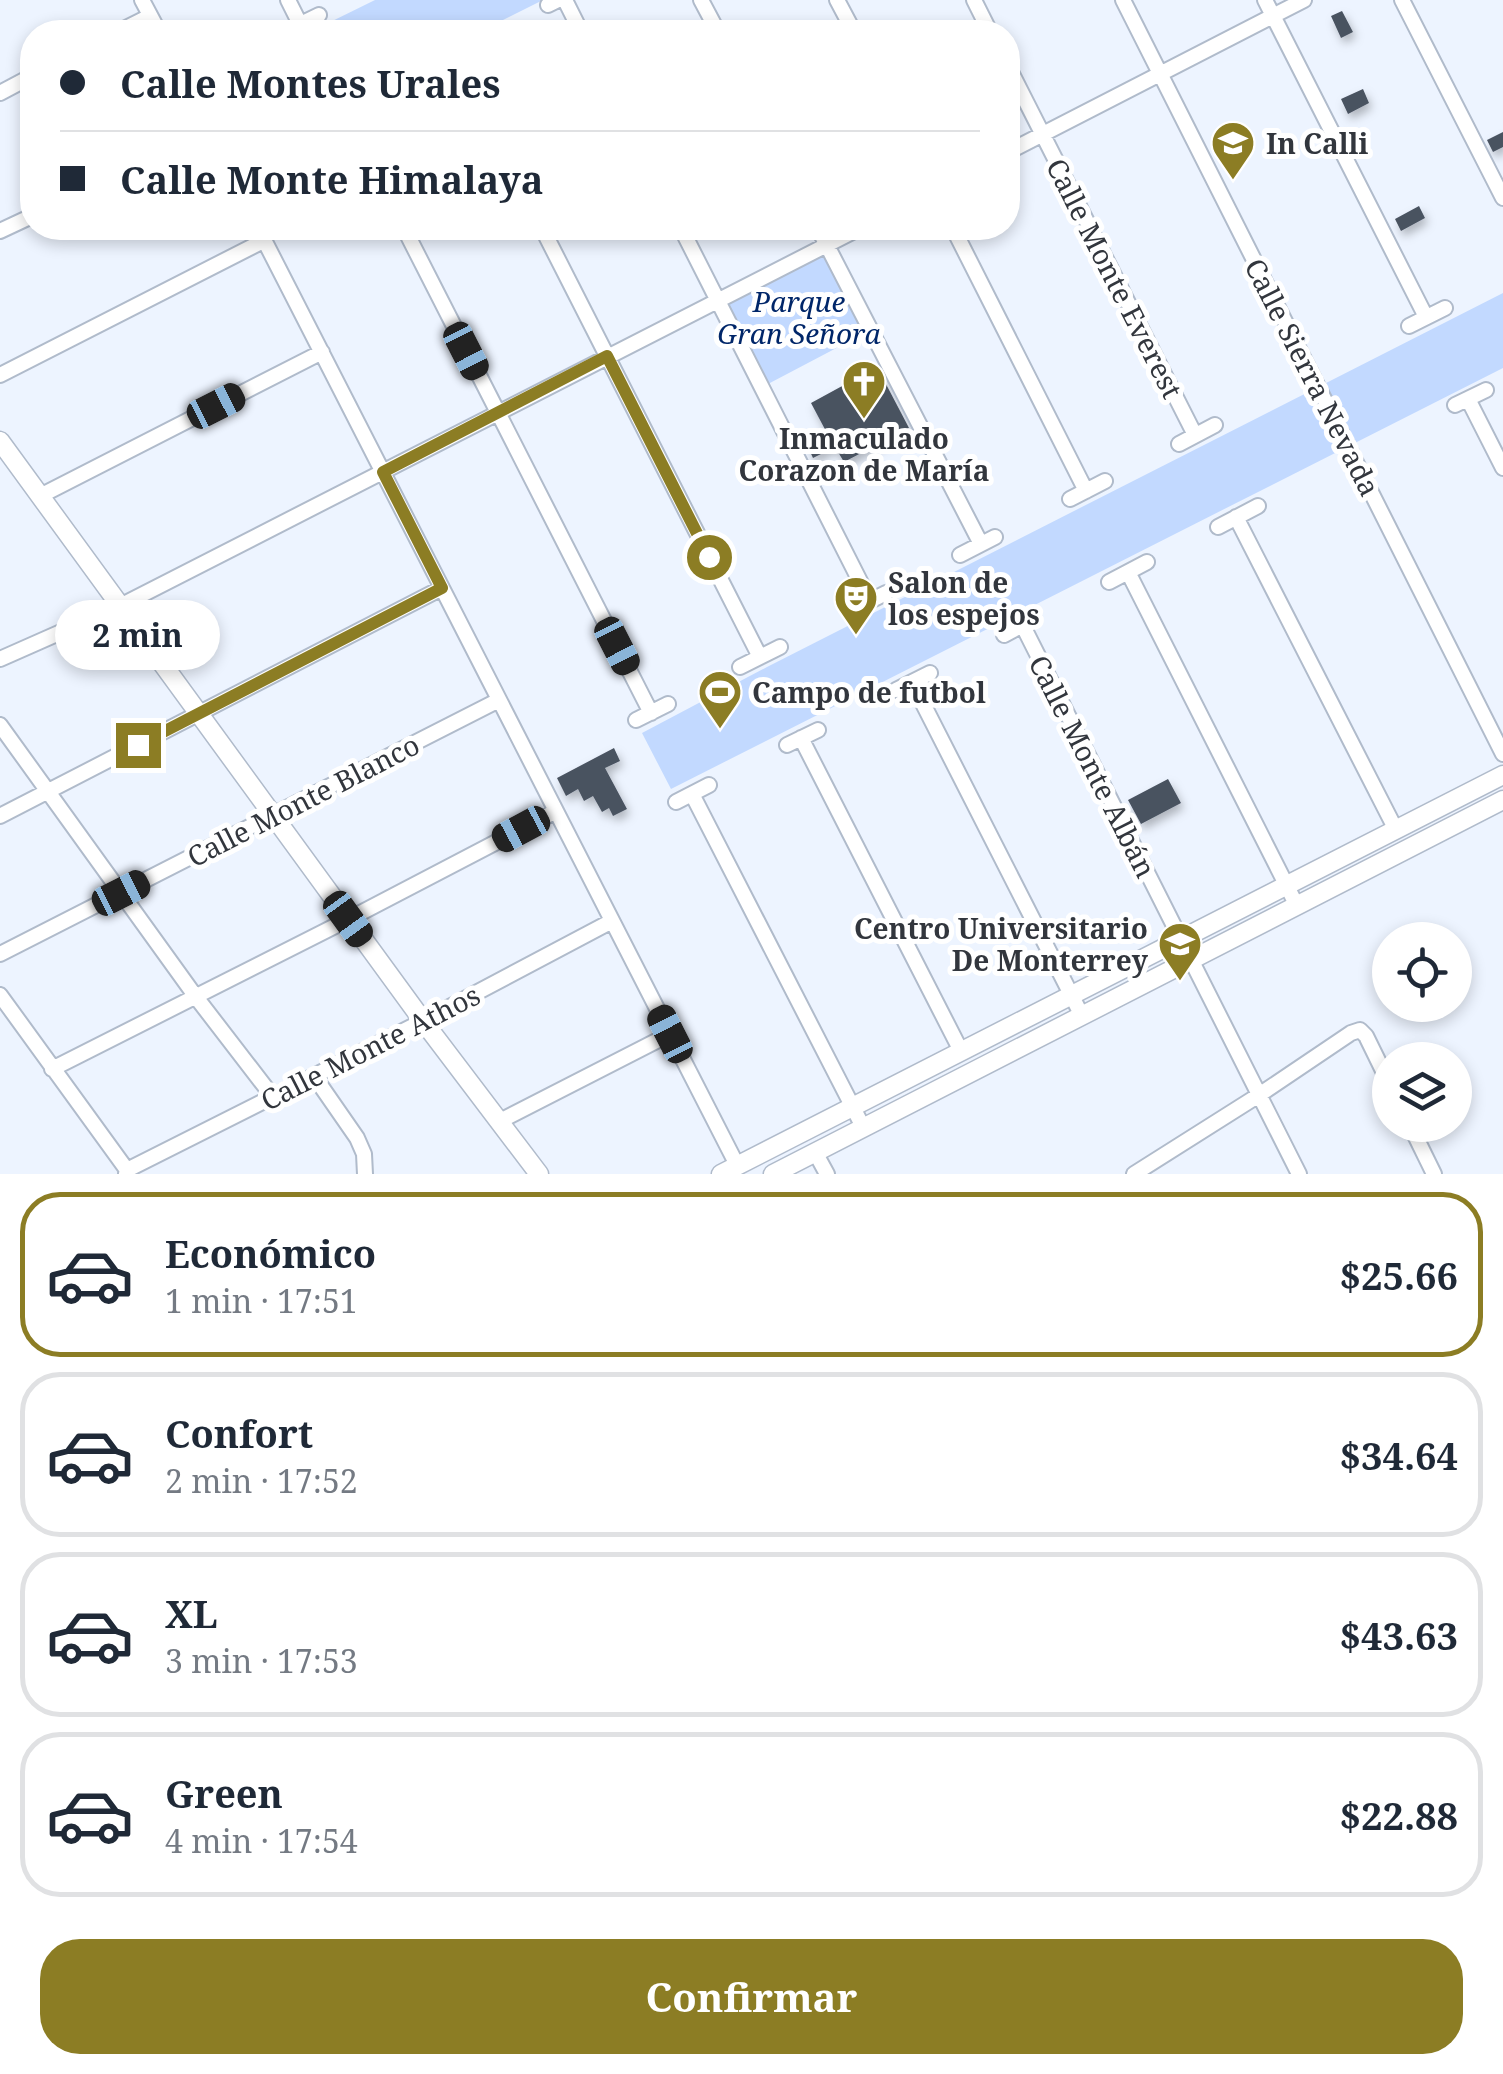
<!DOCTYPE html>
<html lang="es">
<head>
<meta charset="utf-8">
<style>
  :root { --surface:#fff; --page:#f2f2f3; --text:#1f2937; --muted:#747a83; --line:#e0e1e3; --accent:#8c7d24 }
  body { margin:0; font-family:"Noto Serif",serif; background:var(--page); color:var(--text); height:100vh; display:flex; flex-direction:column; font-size:38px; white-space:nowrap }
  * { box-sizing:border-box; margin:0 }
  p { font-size:32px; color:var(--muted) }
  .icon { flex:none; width:55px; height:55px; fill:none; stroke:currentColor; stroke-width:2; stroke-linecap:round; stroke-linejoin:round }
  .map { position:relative; height:1174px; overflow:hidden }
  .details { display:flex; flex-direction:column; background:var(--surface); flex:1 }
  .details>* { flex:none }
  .banner { position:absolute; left:20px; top:20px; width:1000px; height:220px; border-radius:40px; box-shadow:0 5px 15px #0003; display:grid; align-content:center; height:220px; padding:0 40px; background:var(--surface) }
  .fabs { position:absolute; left:1372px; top:922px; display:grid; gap:20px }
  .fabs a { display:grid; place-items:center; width:100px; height:100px; border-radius:50%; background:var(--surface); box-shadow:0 5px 15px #0003; font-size:50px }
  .end { position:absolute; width:45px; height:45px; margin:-22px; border:12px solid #8c7d24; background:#fff; box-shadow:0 0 0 5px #fff }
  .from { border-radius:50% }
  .bubble { position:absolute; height:70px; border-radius:35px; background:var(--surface); box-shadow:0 5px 15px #0003; font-size:32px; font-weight:700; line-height:70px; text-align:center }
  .car { position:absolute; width:30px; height:60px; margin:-30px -15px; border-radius:12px; box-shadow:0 0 8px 2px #0007; background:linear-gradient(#222 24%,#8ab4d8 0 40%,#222 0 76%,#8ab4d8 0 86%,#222 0) }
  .banner b { display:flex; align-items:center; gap:35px; height:95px; font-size:38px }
  .banner b+b { border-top:2px solid var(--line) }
  .banner i { width:25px; height:25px; background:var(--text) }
  ul { padding:18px 0 0; list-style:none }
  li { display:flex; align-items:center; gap:30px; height:165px; margin:0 20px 15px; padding:0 20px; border:5px solid var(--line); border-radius:40px }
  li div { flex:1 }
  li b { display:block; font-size:38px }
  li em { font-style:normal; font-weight:700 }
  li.on { border-color:var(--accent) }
  li>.icon { width:90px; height:90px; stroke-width:1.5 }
  .action { display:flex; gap:20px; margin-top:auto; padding:20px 40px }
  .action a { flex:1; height:115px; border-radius:40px; background:var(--accent); color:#fff; font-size:40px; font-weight:700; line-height:115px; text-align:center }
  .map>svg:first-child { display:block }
  .green { fill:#c2d9ff }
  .building { fill:#495260; filter:url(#shadow) }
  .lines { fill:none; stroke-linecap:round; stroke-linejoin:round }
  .minor-casing { stroke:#b0bbcb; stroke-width:18 }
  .major-casing { stroke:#b0bbcb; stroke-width:21 }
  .minor { stroke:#fff; stroke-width:14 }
  .major { stroke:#fff; stroke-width:18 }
  .route { stroke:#8c7d24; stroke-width:12 }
  .labels { text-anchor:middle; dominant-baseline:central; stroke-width:10; stroke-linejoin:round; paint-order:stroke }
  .poi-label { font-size:28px; font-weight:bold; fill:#32363d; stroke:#fff; text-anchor:start }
  .street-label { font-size:28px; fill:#32363d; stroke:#fff }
  .park-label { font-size:28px; font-style:italic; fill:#002669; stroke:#fff }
</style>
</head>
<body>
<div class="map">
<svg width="1503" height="1174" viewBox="0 0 1503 1174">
  <defs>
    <filter id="shadow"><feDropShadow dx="3" dy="5.5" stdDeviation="5" flood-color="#0004"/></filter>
  </defs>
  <rect width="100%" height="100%" fill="#edf4ff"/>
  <!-- green -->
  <path class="green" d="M375 0H543L479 32H310Z
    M823 255 865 333 768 384 728 303Z
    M1503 293V368L671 789 642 733 767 667Z"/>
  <!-- building -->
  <path class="building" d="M1342 11 1353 32 1341 38 1331 16Z
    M1363 89 1369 103 1348 114 1341 99Z
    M1503 132V147L1493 152 1487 140Z
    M1419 206 1425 218 1401 231 1395 219Z
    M877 367 909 428 844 462 835 447 813 458 807 445 828 435 811 403Z
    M614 748 620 761 605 768 627 809 613 816 609 808 602 812 593 796 584 801 578 789 566 796 557 778Z
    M1168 779 1181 803 1141 824 1128 800Z"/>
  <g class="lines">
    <defs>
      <path id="minor" d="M142 0 159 32
        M288 0 300 24
        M565 0 581 32
        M701 0 718 32
        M837 0 854 32
        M974 0 990 32
        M1123 0 1503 754
        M1265 0 1426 317
        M1402 0 1503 198
        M548 5 558 0
        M118 32 150 16
        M284 32 319 15
        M1008 66 1195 435
        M0 93 32 76
        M1008 152 1304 0
        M258 228 737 1165
        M404 228 651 713
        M542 228 760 657
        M681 228 870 601
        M818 228 981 544
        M953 228 1086 491
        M0 231 32 216
        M1409 326 1445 308
        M0 375 265 240
        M1468 399 1503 468
        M1455 405 1486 390
        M1179 444 1215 425
        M40 496 322 352
        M1070 499 1105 481
        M1236 517 1396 830
        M1218 527 1258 506
        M960 555 995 537
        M1128 572 1297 906
        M1109 582 1147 562
        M852 610 886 593
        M1023 626 1299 1174
        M1004 635 1034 619
        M0 659 120 606 860 228
        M740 667 780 647
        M912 682 1082 1016
        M896 690 930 673
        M636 720 668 704
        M0 725 196 997 273 1097
        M801 738 961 1051
        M787 745 818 730
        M692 794 863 1127
        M676 802 709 785
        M0 816 442 588
        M0 954 499 700
        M0 995 127 1170 126 1174
        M52 1069 349 919 556 811
        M314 1076 357 1138 364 1154 365 1174
        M500 1121 670 1034
        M1410 1125 1434 1174
        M815 1152 827 1174
        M127 1170 423 1021 612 921
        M1134 1174 1259 1095 1351 1033 1360 1030 1366 1036 1390 1085"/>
      <path id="major" d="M0 441 423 1021 539 1174
        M721 1174 1503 775
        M773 1174 1503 800"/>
    </defs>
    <!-- minor casing -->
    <use href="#minor" class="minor-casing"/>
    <!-- major casing -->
    <use href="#major" class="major-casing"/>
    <!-- minor -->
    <use href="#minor" class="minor"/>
    <!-- major -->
    <use href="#major" class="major"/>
  </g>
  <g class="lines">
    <!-- route -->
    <path class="route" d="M138 745 442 588 383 472 607 356 709 557"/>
  </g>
  <!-- icons -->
  <defs>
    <symbol id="school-pin" viewBox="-11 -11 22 30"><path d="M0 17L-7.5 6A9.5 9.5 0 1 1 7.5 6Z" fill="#8c7d24" stroke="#fff"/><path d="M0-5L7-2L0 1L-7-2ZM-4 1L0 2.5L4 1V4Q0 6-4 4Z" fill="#fff"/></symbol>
    <symbol id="church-pin" viewBox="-11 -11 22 30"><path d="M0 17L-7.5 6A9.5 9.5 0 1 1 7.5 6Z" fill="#8c7d24" stroke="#fff"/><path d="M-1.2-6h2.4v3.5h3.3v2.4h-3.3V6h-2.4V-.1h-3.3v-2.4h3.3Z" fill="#fff"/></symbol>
    <symbol id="theatre-pin" viewBox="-11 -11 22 30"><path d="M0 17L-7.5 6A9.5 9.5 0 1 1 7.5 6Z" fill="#8c7d24" stroke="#fff"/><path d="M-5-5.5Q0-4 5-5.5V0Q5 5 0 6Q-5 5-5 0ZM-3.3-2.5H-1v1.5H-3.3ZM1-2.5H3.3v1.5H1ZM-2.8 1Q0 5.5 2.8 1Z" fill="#fff"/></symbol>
    <symbol id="stadium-pin" viewBox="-11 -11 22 30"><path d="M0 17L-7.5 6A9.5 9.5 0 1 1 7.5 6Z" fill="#8c7d24" stroke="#fff"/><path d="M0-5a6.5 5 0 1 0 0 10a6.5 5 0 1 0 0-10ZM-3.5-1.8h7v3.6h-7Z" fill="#fff"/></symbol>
    <symbol id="university-pin" viewBox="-11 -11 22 30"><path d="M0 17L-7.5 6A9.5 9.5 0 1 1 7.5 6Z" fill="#8c7d24" stroke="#fff"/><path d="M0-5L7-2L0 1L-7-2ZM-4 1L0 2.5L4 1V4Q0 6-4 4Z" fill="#fff"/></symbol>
  </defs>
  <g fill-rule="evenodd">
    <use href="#school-pin" x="1208" y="118" width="50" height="68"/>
    <use href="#church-pin" x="839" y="357" width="50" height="68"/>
    <use href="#theatre-pin" x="831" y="573" width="50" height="68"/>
    <use href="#stadium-pin" x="695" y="667" width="50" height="68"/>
    <use href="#university-pin" x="1155" y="919" width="50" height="68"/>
  </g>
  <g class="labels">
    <!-- poi labels -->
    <g class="poi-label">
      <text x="1266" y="143">In Calli</text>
      <text x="864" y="438" text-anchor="middle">Inmaculado<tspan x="864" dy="32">Corazon de María</tspan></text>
      <text x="888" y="582">Salon de<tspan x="888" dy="32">los espejos</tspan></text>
      <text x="752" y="692">Campo de futbol</text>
      <text x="1148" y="928" text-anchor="end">Centro Universitario<tspan x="1148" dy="32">De Monterrey</tspan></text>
    </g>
    <!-- street labels -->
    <g class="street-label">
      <text transform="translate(1115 278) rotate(63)">Calle Monte Everest</text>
      <text transform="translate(1313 377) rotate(63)">Calle Sierra Nevada</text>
      <text transform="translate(1093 766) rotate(63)">Calle Monte Albán</text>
      <text transform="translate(303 800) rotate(-27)">Calle Monte Blanco</text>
      <text transform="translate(370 1047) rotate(-27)">Calle Monte Athos</text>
    </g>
    <!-- park labels -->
    <g class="park-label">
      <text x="799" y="301">Parque<tspan x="799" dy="32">Gran Señora</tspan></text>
    </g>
  </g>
</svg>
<div class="fabs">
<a><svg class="icon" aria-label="locate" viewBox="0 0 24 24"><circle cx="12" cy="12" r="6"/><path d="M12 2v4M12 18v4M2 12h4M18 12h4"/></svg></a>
<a><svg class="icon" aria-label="layers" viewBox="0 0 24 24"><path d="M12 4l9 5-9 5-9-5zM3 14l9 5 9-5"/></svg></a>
</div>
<i class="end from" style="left:709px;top:557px"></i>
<i class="end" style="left:138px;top:745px"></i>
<div class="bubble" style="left:55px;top:600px;width:165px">2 min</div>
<i class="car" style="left:466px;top:351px;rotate:153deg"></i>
<i class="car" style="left:216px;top:406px;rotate:63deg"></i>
<i class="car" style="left:617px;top:646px;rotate:153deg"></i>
<i class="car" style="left:521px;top:829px;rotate:242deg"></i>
<i class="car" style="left:121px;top:893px;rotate:63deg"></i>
<i class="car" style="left:348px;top:919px;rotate:144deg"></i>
<i class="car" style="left:670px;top:1034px;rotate:333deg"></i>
<div class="banner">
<b><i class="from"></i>Calle Montes Urales</b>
<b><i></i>Calle Monte Himalaya</b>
</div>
</div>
<section class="details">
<ul>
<li class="on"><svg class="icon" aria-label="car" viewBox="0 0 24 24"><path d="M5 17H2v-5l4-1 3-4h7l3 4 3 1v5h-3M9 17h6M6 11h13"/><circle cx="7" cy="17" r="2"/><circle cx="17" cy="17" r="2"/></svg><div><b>Económico</b><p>1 min · 17:51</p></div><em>$25.66</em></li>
<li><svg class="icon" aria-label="car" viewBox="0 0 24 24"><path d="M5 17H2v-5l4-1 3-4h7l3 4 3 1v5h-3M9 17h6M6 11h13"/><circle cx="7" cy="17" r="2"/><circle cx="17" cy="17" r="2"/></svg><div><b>Confort</b><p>2 min · 17:52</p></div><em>$34.64</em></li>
<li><svg class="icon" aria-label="car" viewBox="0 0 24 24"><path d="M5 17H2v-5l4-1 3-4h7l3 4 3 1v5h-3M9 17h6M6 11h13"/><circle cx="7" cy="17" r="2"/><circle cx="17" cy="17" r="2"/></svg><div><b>XL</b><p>3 min · 17:53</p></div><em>$43.63</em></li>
<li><svg class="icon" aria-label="car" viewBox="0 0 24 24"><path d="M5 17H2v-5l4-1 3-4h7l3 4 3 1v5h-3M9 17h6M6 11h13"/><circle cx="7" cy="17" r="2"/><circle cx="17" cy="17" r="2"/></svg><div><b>Green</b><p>4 min · 17:54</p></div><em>$22.88</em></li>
</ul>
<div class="action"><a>Confirmar</a></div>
</section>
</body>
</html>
